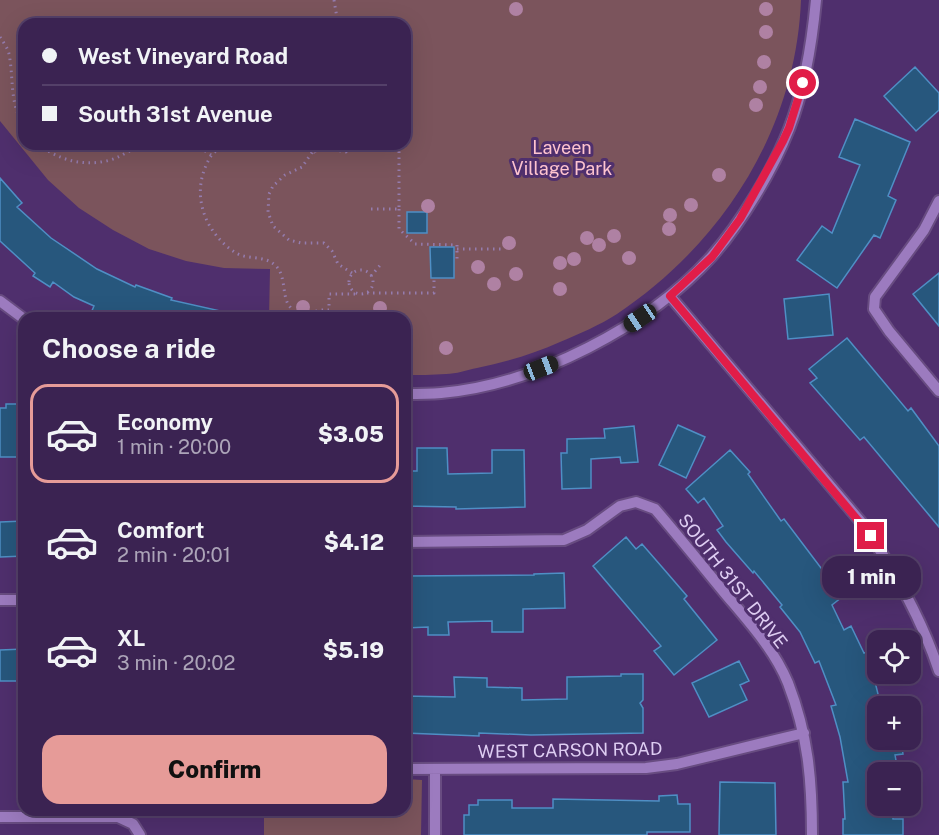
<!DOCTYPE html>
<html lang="en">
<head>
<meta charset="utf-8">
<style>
  :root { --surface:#3b2352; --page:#462f5c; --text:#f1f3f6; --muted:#aca4b8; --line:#544069; --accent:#e69b98 }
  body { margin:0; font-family:"Public Sans",sans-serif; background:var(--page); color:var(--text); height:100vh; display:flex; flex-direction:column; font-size:22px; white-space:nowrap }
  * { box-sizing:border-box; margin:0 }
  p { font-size:20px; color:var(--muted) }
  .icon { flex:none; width:33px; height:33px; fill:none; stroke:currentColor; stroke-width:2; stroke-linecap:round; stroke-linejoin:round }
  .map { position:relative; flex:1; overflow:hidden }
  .side { position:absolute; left:18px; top:312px; width:393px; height:504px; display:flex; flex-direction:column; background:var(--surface); border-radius:18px; box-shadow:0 6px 24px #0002,0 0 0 2px var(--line) }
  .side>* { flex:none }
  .hud { position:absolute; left:18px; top:18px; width:393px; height:132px; border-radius:18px; box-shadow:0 6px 24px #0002,0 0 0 2px var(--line); display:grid; align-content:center; height:132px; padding:0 24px; background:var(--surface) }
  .buttons { position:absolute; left:867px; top:630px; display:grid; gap:12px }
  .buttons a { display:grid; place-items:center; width:54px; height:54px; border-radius:12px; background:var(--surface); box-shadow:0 6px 24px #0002,0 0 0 2px var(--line); font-size:30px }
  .end { position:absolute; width:27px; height:27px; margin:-14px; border:8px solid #e11d48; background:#fff; box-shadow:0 0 0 3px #fff }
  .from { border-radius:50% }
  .bubble { position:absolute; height:42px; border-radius:18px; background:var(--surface); box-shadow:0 6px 24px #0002,0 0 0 2px var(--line); font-size:20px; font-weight:800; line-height:42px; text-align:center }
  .car { position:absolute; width:18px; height:36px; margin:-18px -9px; border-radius:8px; box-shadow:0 0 4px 2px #0007; background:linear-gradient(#222 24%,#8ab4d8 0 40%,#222 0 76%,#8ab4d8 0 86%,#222 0) }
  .hud b { display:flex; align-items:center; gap:21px; height:57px; font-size:22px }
  .hud b+b { border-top:2px solid var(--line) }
  .hud i { width:15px; height:15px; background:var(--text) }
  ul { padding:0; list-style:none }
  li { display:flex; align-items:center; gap:18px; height:99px; margin:0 12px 9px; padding:0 12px; border:3px solid transparent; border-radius:18px }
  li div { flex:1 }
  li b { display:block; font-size:22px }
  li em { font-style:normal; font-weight:800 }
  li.current { border-color:var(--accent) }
  li>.icon { width:54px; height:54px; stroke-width:1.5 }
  h2 { padding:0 24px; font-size:27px; line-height:72px }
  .action { display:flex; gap:12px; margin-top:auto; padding:12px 24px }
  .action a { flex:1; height:69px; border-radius:18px; background:var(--accent); color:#111; font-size:24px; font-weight:800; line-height:69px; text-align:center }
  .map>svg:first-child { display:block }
  .green { fill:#7b545c; fill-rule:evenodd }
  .building { fill:#27577d; stroke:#4f8fc5; stroke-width:1.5 }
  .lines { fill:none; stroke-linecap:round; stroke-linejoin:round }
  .minor-casing { stroke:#684c81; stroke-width:14 }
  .path { stroke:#957cae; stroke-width:3; stroke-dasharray:1.5 4.5; stroke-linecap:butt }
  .minor { stroke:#9c7bbf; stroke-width:10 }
  .tree { fill:#af81a3 }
  .route { stroke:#e11d48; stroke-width:8 }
  .labels { text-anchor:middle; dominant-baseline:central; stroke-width:6; stroke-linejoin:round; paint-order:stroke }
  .park-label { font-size:18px; fill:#fec4cf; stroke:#4f2f6d }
  .street-label { font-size:18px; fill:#decdf2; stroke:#4f2f6d }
</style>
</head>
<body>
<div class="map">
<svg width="939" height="835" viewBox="0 0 939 835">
  <rect width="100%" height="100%" fill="#4f2f6d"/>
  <!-- green -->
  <path class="green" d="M0 0H801C796 129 723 243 617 314 600 325 579 334 560 342 533 354 506 362 477 368 467 370 456 374 446 374 432 375 419 375 405 375V318H269L270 269 224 268 186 261 149 249 113 230 79 208 48 180 0 121ZM24 24H405V144H24Z
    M405 779 422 780 421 835H264V810H405Z"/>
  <!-- building -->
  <path class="building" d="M915 67 939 93V110L916 131 884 96Z
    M855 119 910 142 888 196 896 200 880 238 874 235 837 288 797 260 822 226 832 233 860 165 839 157Z
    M0 178 22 203 17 207 51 238 97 269 135 287 136 285 172 298 171 300 225 312 224 318H130L116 313 113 318H101L91 313 94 306 74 297 53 282 50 287 33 276 35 273 0 241Z
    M407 212H427V233H407Z
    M430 247H454V278H431Z
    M939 273V326L913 294Z
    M829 294 833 335 788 339 784 299Z
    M847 338 908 411 911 408 939 446V527L864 437 860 440 810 383 817 378 809 369Z
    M6 404H24V457H0V408H6Z
    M678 425 705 437 686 478 659 465Z
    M634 426 638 462 621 463 620 457 591 459V488L562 489 561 453H567V439L605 438 604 429Z
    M417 448H447L448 474 492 473V450H524L525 507 456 509V507L405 506V471H417Z
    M730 450 750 472 748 474 781 521 784 519 824 572 827 570 846 594 832 605 844 630 851 626 864 653 867 652 871 661 878 659V681L875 682 881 706H878V740H901L903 754 895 755 897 766 878 769V806H892L893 819H903V835H843V819H845L843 782H848L840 737 831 706 836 705 819 661 815 663 800 632 780 607 782 605 754 571 753 573 726 542 717 530 723 526 704 498 698 503 686 489Z
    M24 521V556L0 557V522Z
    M626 537 636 549 642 544 662 567 687 596 684 599 717 640 674 675 654 651 661 646 593 566Z
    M564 573 565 608 523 609V632H492V621L448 622 449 635H428V627L405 628V576L534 575V574Z
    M24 649V681H0V650Z
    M739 661 749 681 740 685 747 700 709 717 692 683Z
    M621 674H643V700L640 703 643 708V733L531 735 479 733V736L405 733V696L455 697 454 677 487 678V687L522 688V700L567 699V677L621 676Z
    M720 782 775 783 776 835H719Z
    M677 795 678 804H690V832H647V835H464V815H469V805H478V800H512V808H553V799L659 801V796Z"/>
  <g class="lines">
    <defs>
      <path id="minor" d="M939 201 924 230 875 297 874 309 889 331 939 391
        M670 296 861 522C894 569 921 617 939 671
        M0 301 24 319
        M405 394C417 394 429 394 441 393 535 385 649 326 712 256 741 223 773 170 789 129 805 88 812 43 816 0
        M405 542 564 540 587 530 620 506 636 502 655 509C680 538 704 568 728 597 750 623 775 651 788 683 808 735 812 779 812 835
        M0 600H24
        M405 769 646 768 677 764 804 733
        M0 817H118L133 824 140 835
        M435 835V769"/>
    </defs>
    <!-- minor casing -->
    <use href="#minor" class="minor-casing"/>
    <!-- path -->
    <path class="path" d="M334 0 338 24
      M0 37C3 42 8 48 9 54 14 79 9 103 24 126
      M39 144C59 162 91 168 116 158 125 154 134 148 142 144
      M195 144 211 155
      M225 144C220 148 214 152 211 156 189 191 203 232 236 253 248 260 264 255 275 265 286 275 282 293 288 304 291 309 297 314 301 318
      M306 144 315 153
      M371 209H399V144
      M399 209V229L415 244 457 245V262
      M457 249H501
      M349 282a12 12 0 1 1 24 0a12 12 0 1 1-24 0Z
      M352 273 338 264 332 251 324 243H301L289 240 273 226 268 212 269 194 273 186 285 175 302 167 313 151 330 149 346 152 355 144
      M371 276 382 263
      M367 293H434V278
      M306 318 318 310H329V294H355"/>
    <!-- minor -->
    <use href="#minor" class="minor"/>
  </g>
  <!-- trees -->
  <g class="tree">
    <circle cx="516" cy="9" r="7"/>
    <circle cx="766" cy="9" r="7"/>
    <circle cx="766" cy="32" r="7"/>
    <circle cx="764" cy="62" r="7"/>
    <circle cx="760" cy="87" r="7"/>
    <circle cx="756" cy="105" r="7"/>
    <circle cx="719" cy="175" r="7"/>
    <circle cx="691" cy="205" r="7"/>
    <circle cx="428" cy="206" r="7"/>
    <circle cx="670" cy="215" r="7"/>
    <circle cx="669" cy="229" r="7"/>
    <circle cx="614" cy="236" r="7"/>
    <circle cx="587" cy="238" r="7"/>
    <circle cx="509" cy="243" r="7"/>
    <circle cx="599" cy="245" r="7"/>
    <circle cx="629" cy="258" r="7"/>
    <circle cx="574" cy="259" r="7"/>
    <circle cx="560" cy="263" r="7"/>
    <circle cx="478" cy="267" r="7"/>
    <circle cx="516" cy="274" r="7"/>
    <circle cx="494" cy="284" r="7"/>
    <circle cx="560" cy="289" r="7"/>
    <circle cx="303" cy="307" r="7"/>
    <circle cx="380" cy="308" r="7"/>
    <circle cx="446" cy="348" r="7"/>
  </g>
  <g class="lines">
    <!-- route -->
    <path class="route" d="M803 83 789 128 783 141 740 219 712 257 670 296 871 536"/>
  </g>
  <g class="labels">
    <!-- park labels -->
    <g class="park-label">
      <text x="562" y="147">Laveen<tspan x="562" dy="21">Village Park</tspan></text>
    </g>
    <!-- street labels -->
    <g class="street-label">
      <text transform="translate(733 581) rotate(52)">SOUTH 31ST DRIVE</text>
      <text transform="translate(570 750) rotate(-1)">WEST CARSON ROAD</text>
    </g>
  </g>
</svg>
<div class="buttons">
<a><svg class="icon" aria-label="locate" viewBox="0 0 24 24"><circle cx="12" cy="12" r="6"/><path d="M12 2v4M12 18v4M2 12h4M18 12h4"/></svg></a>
<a>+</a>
<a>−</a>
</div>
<i class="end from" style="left:803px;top:83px"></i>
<i class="end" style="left:871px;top:536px"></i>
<div class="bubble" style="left:822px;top:556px;width:99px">1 min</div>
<i class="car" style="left:640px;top:318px;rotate:236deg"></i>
<i class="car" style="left:541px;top:368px;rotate:69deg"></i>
<div class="hud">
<b><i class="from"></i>West Vineyard Road</b>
<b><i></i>South 31st Avenue</b>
</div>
<section class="side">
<h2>Choose a ride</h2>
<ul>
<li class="current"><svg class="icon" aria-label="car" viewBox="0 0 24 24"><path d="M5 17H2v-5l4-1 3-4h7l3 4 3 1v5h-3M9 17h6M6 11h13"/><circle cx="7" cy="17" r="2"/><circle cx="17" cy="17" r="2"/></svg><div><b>Economy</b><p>1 min · 20:00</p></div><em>$3.05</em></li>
<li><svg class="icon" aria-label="car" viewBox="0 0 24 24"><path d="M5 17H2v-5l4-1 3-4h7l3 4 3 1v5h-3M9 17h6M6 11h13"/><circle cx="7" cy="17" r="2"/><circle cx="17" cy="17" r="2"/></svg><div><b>Comfort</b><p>2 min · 20:01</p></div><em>$4.12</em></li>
<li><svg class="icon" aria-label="car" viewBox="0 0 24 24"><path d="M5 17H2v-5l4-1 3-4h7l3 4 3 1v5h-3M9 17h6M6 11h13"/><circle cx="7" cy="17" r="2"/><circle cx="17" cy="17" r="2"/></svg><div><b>XL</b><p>3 min · 20:02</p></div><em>$5.19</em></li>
</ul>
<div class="action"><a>Confirm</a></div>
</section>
</div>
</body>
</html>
